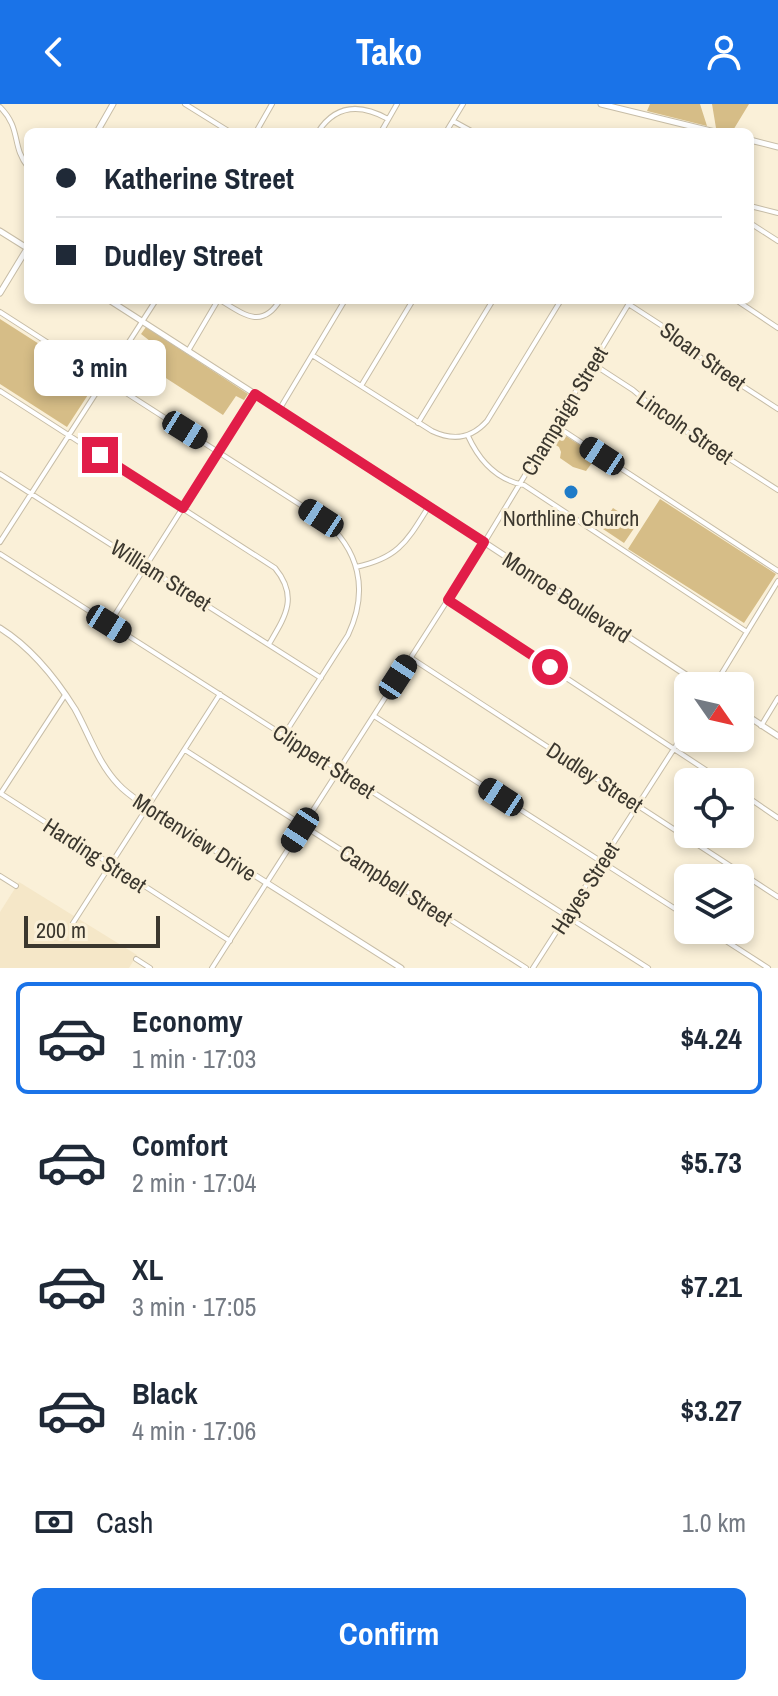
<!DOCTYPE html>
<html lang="en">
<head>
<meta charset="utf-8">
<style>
  :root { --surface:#fff; --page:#f6f6f7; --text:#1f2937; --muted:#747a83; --line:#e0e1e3; --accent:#1a73e8 }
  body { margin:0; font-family:"Archivo Narrow",sans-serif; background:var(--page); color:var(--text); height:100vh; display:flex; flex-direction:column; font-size:30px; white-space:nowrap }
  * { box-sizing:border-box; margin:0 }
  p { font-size:26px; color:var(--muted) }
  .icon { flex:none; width:44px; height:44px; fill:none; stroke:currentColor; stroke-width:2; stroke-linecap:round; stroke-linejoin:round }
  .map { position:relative; height:864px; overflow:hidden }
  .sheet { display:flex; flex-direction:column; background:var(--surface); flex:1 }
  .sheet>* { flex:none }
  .top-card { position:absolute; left:24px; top:24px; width:730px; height:176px; border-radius:12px; box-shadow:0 4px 12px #0003; display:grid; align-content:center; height:176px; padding:0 32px; background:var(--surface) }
  .needle { width:52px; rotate:124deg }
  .buttons { position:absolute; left:674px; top:568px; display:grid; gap:16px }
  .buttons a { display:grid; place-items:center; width:80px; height:80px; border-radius:12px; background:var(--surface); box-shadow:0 4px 12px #0003; font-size:40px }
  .scale { position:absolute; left:24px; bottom:20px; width:136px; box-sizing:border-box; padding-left:8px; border:4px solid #3b372e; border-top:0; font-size:22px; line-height:28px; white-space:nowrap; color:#3b372e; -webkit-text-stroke:6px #faf0d8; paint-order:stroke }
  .end { position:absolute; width:36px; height:36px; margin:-18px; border:10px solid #e11d48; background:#fff; box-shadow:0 0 0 4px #fff }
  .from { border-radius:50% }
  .bubble { position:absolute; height:56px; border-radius:12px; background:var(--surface); box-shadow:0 4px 12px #0003; font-size:26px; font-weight:800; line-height:56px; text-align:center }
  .car { position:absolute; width:24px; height:48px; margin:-24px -12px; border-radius:10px; box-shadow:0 0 6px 2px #0007; background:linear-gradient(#222 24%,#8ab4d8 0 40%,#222 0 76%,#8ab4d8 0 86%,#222 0) }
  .top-card b { display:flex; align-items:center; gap:28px; height:76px; font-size:30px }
  .top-card b+b { border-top:2px solid var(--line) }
  .top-card i { width:20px; height:20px; background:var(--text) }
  ul { padding:14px 0 0; list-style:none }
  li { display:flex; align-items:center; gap:24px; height:112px; margin:0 16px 12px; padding:0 16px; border:4px solid transparent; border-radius:12px }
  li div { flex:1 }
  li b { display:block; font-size:30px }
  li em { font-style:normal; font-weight:800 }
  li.current { border-color:var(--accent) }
  li>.icon { width:72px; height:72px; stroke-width:1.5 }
  .pay { display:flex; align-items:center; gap:20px; height:88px; padding:0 32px; font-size:30px }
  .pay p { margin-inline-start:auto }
  .action { display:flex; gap:16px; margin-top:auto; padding:16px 32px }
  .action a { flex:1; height:92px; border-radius:12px; background:var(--accent); color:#fff; font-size:32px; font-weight:800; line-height:92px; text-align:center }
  header { display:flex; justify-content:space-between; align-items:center; height:104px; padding:0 32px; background:var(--accent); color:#fff; font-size:36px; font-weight:800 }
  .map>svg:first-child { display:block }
  .built { fill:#f5e7c8 }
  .green { fill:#d6bd87 }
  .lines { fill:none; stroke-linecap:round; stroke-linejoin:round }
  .minor-casing { stroke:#c7bda7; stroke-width:6 }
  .tertiary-casing { stroke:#c7bda7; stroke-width:7 }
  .secondary-casing { stroke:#c7bda7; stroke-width:7 }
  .minor { stroke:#fff; stroke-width:4 }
  .tertiary { stroke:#fff; stroke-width:5 }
  .secondary { stroke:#fff; stroke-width:5 }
  .route { stroke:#e11d48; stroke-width:10 }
  .poi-dot { fill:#1e7bc8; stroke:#faf0d8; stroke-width:3 }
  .labels { text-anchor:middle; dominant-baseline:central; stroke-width:6; stroke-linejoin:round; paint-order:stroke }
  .street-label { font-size:22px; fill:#3b372e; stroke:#faf0d8 }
  .poi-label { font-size:22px; fill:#3b372e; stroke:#faf0d8 }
</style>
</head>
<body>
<header><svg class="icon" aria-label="back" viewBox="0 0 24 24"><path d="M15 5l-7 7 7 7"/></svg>Tako<svg class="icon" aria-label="person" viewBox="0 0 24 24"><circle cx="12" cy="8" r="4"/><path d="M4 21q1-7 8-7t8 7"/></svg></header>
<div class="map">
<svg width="778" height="864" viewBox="0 0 778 864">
  <rect width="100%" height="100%" fill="#faf0d8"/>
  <!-- built -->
  <path class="built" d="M19 778 137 851 129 864H0V808Z"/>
  <!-- green -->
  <path class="green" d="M650 0H700L707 22 647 7Z
    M712 0H749L732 28 716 24Z
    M0 215 97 277 67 323 0 280Z
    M146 223 248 290 244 296 236 292 223 311 138 256 150 237 141 230Z
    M561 329 597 352 586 367 573 363 560 354 561 348 559 343 554 340Z
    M660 395 776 470 744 519 628 445Z
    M613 404 637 420 624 439 600 423Z"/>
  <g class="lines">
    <defs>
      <path id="minor" d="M185 0 230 28
        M0 3C22 25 11 42 28 63
        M453 17 473 28
        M256 28 272 0
        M318 28C336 0 361 0 388 15
        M381 28 397 0
        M446 28 463 0
        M750 102 778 109
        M750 119 778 137
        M220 196C243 210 262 226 280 196
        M736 196 778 224
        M630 201 667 225 707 259 778 305
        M0 208 321 414C360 445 369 487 348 531L284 631
        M188 247 218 196
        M312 251 432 327C453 337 471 335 487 317L561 196
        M593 260 633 286 667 315 778 386
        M361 282 413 196
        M0 287 275 464C299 493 285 513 269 540
        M279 306 345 196
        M418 319 493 196
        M556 322 778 467
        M468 332C479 356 497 376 524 381L747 528
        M0 370 321 574
        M0 438 156 196
        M0 450 648 864
        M356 463C399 454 407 437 429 402
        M448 496 724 678
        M109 520 255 290
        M411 554 778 793
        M714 582 778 477
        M374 612 688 813
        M761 622 778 594
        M185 646 526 864
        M740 688 778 714
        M0 689 230 837
        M1 689 65 591
        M0 772 16 782
        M73 819 220 590
        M709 826 768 864
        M136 855 150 864
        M212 864 481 444 631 196
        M533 864 688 623"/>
      <path id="tertiary" d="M97 28 113 0
        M0 127 27 144
        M0 189 28 143
        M109 196 429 402 703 582
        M0 524C32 544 55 573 75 605 89 630 98 659 118 680 126 689 137 696 147 703L401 864
        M740 607 778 632"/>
      <path id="secondary" d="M601 0 715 28
        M750 36 778 43"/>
    </defs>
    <!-- minor casing -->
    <use href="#minor" class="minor-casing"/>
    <!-- tertiary casing -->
    <use href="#tertiary" class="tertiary-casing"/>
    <!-- secondary casing -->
    <use href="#secondary" class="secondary-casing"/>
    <!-- minor -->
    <use href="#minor" class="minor"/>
    <!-- tertiary -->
    <use href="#tertiary" class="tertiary"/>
    <!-- secondary -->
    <use href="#secondary" class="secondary"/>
  </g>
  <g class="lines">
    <!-- route -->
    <path class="route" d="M100 351 183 404 255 290 484 438 448 496 550 563"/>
  </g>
  <!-- markers -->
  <circle class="poi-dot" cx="571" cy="388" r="8"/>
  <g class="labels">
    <!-- street labels -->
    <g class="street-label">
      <text transform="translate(703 252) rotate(36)">Sloan Street</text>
      <text transform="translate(564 307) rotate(-59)">Champaign Street</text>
      <text transform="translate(685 323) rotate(35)">Lincoln Street</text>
      <text transform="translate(161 471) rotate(32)">William Street</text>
      <text transform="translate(567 493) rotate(33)">Monroe Boulevard</text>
      <text transform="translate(324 657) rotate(33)">Clippert Street</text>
      <text transform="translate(595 673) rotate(33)">Dudley Street</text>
      <text transform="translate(195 733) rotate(33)">Mortenview Drive</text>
      <text transform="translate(95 751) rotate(33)">Harding Street</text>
      <text transform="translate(396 781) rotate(33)">Campbell Street</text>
      <text transform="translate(585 784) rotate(-57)">Hayes Street</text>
    </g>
    <!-- poi labels -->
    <g class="poi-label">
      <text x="571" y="414">Northline Church</text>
    </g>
  </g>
</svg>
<div class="buttons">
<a><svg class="needle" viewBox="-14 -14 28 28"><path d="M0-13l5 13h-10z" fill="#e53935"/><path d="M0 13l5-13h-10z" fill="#747a83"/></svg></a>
<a><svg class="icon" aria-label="locate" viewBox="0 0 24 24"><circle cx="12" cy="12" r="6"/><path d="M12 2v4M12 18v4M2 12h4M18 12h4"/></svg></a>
<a><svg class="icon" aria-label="layers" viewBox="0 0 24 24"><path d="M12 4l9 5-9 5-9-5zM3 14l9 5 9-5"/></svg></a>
</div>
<div class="scale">200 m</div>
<i class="end from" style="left:550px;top:563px"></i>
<i class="end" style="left:100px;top:351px"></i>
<div class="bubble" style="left:34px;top:236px;width:132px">3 min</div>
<i class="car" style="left:185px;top:326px;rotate:122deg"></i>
<i class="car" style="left:602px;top:352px;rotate:303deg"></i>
<i class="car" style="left:321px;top:414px;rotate:303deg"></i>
<i class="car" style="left:109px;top:520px;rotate:122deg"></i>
<i class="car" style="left:398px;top:573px;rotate:33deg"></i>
<i class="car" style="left:501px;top:693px;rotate:303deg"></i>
<i class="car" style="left:300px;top:726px;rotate:213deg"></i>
<div class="top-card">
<b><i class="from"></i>Katherine Street</b>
<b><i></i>Dudley Street</b>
</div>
</div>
<section class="sheet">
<ul>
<li class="current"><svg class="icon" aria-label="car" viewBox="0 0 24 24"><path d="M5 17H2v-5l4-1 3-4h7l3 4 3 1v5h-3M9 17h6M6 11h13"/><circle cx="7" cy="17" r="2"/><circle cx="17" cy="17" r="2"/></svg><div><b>Economy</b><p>1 min · 17:03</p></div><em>$4.24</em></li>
<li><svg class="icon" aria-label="car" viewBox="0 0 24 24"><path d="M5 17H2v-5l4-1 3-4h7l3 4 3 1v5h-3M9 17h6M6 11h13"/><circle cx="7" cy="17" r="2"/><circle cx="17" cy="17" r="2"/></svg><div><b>Comfort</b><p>2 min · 17:04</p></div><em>$5.73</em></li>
<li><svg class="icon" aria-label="car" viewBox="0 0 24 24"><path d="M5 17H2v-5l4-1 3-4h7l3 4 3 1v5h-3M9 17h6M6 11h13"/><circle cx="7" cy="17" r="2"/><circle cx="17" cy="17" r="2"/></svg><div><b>XL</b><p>3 min · 17:05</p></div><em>$7.21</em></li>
<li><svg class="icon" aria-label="car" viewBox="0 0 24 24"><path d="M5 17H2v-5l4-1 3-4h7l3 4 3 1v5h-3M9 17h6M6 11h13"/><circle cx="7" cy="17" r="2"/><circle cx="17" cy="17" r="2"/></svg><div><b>Black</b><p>4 min · 17:06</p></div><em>$3.27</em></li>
</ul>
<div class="pay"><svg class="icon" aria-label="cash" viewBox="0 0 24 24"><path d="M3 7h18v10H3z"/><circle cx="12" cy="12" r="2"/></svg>Cash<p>1.0 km</p></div>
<div class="action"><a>Confirm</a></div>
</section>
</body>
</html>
